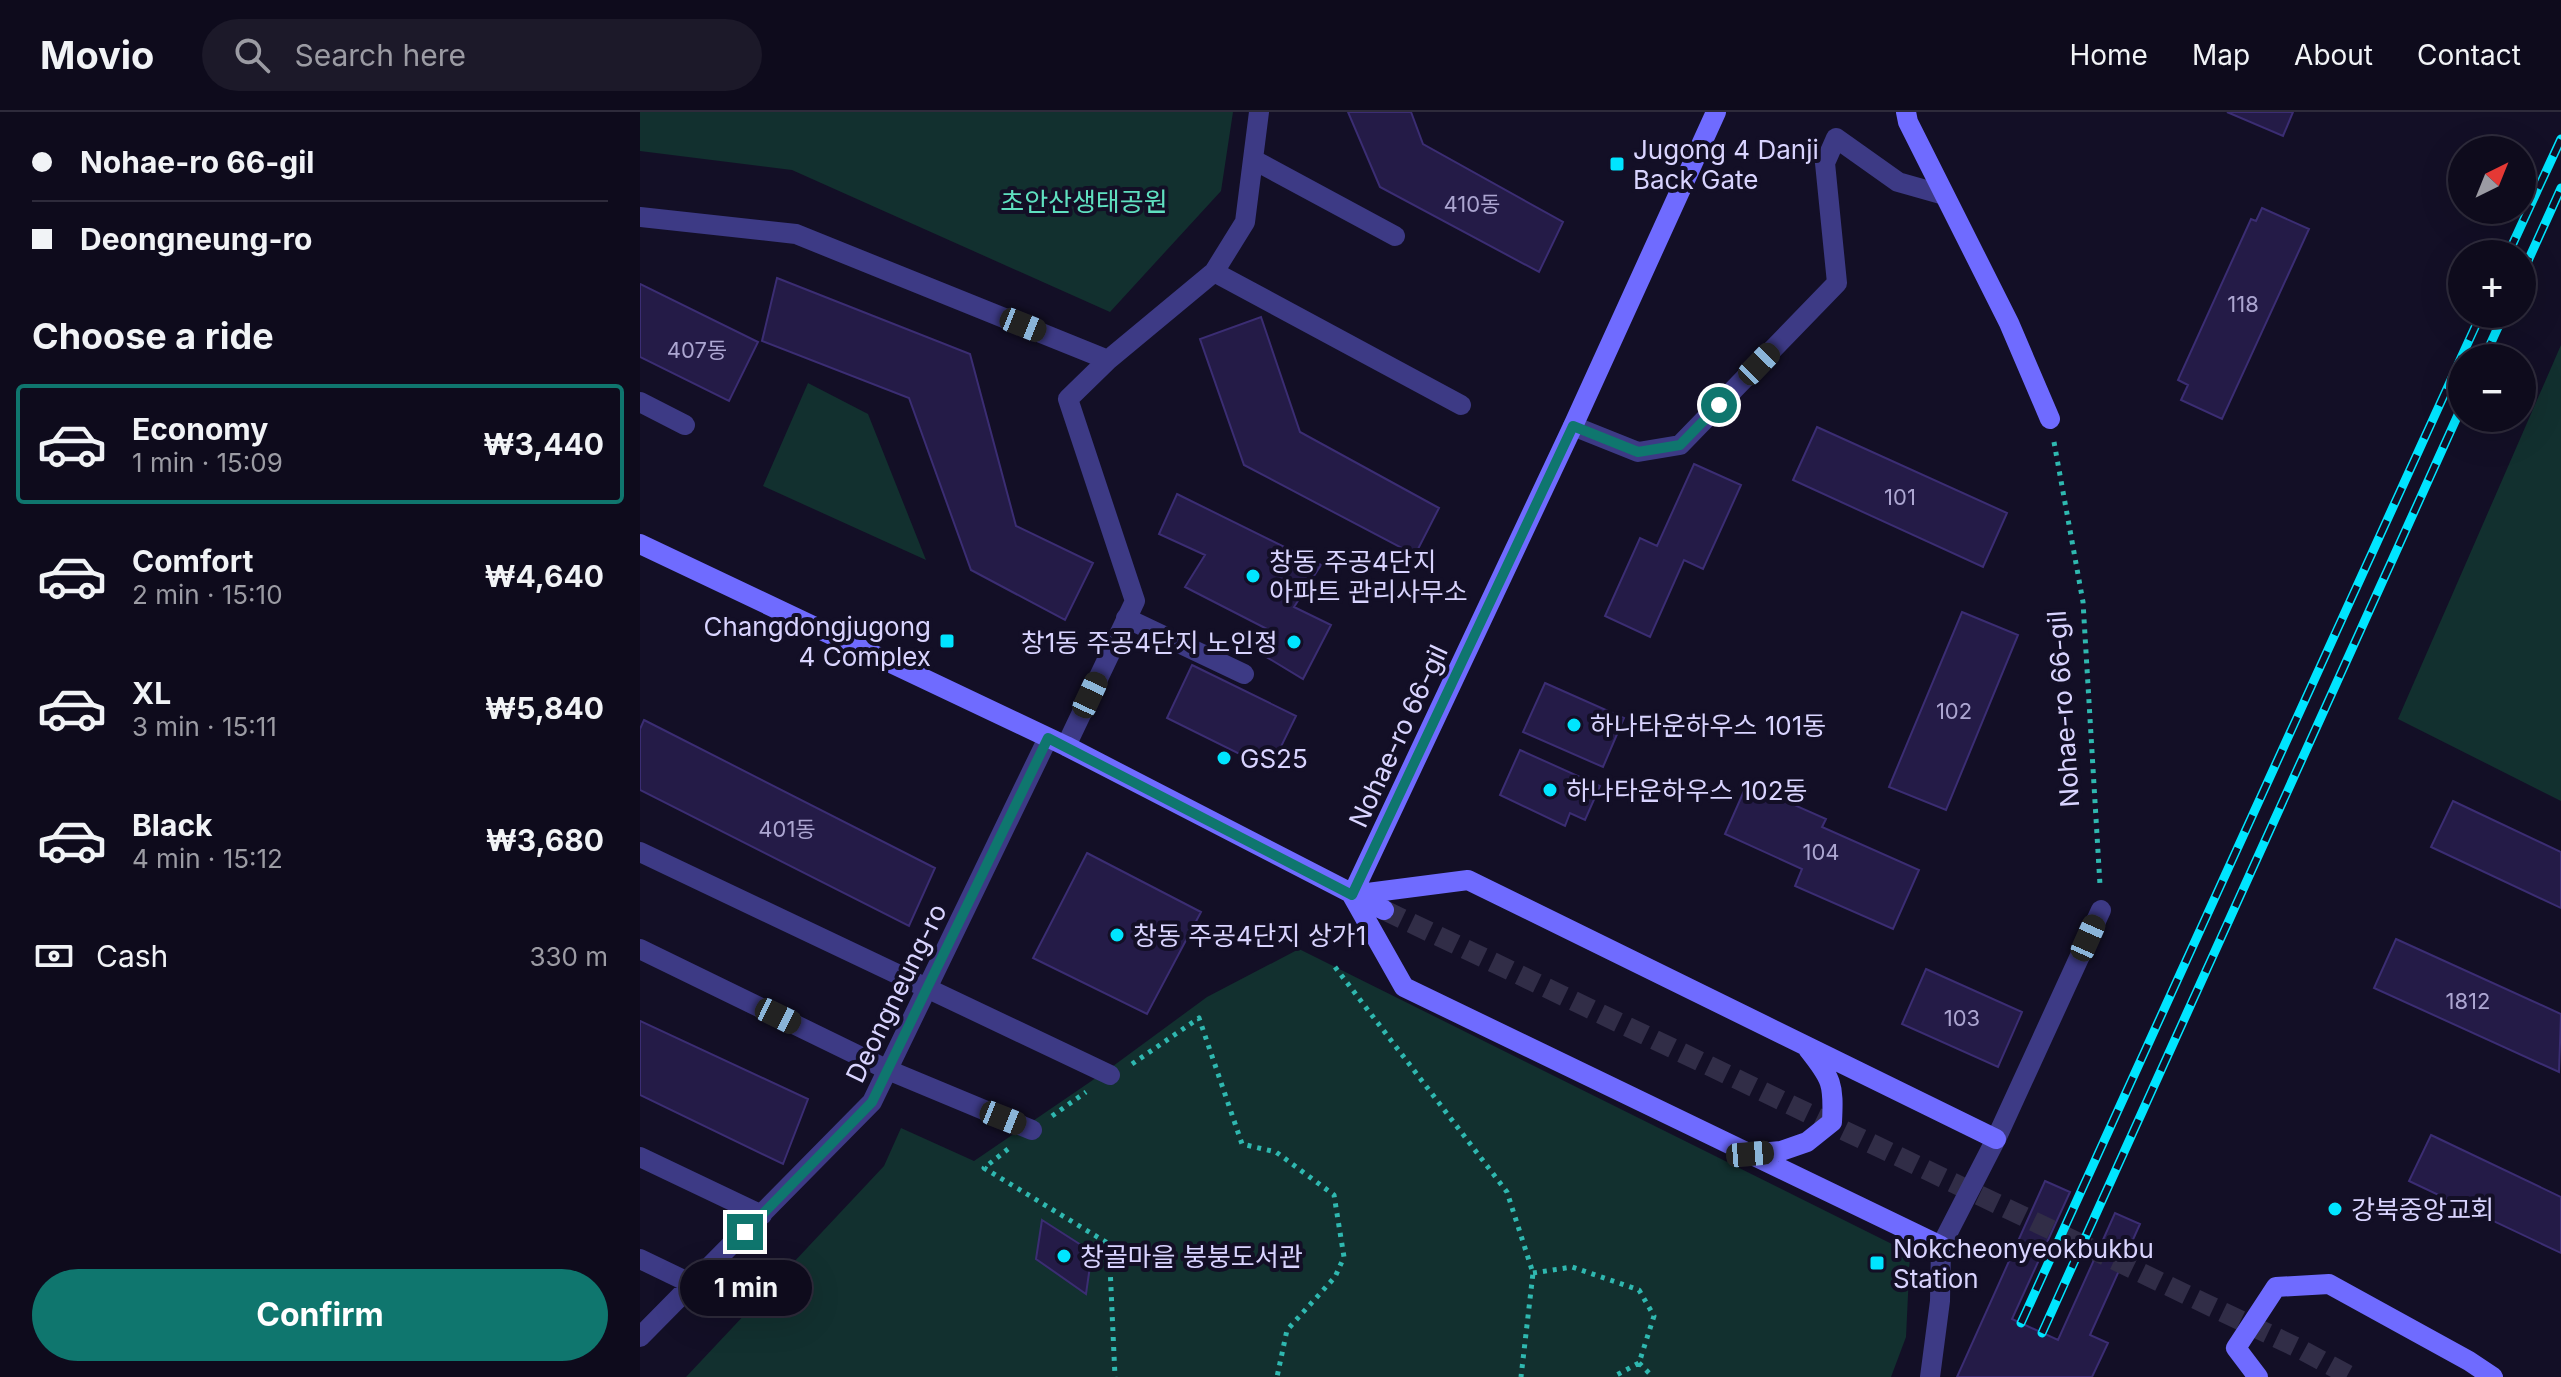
<!DOCTYPE html>
<html lang="en">
<head>
<meta charset="utf-8">
<style>
  :root { --surface:#0e0b1c; --page:#1c1929; --text:#f1f3f6; --muted:#9b9ba3; --line:#2e2b3b; --accent:#0f766e }
  body { margin:0; font-family:Inter,"Noto Sans KR",sans-serif; background:var(--page); color:var(--text); height:100vh; display:flex; flex-direction:column; font-size:30px; white-space:nowrap }
  * { box-sizing:border-box; margin:0 }
  p { font-size:26px; color:var(--muted) }
  .icon { flex:none; width:44px; height:44px; fill:none; stroke:currentColor; stroke-width:2; stroke-linecap:round; stroke-linejoin:round }
  .map { position:relative; flex:1; overflow:hidden }
  .panel { display:flex; flex-direction:column; background:var(--surface); width:640px }
  .panel>* { flex:none }
  .top-card { display:grid; align-content:center; height:176px; padding:0 32px; background:var(--surface) }
  .needle { width:52px; rotate:43deg }
  .tools { position:absolute; left:1808px; top:24px; display:grid; gap:16px }
  .tools a { display:grid; place-items:center; width:88px; height:88px; border-radius:50%; background:var(--surface); box-shadow:0 8px 32px #0002,0 0 0 2px var(--line); font-size:40px }
  .end { position:absolute; width:36px; height:36px; margin:-18px; border:10px solid #0f766e; background:#fff; box-shadow:0 0 0 4px #fff }
  .from { border-radius:50% }
  .bubble { position:absolute; height:56px; border-radius:28px; background:var(--surface); box-shadow:0 8px 32px #0002,0 0 0 2px var(--line); font-size:26px; font-weight:700; line-height:56px; text-align:center }
  .car { position:absolute; width:24px; height:48px; margin:-24px -12px; border-radius:10px; box-shadow:0 0 6px 2px #0007; background:linear-gradient(#222 24%,#8ab4d8 0 40%,#222 0 76%,#8ab4d8 0 86%,#222 0) }
  .top-card b { display:flex; align-items:center; gap:28px; height:76px; font-size:30px }
  .top-card b+b { border-top:2px solid var(--line) }
  .top-card i { width:20px; height:20px; background:var(--text) }
  ul { padding:0; list-style:none }
  li { display:flex; align-items:center; gap:24px; height:120px; margin:0 16px 12px; padding:0 16px; border:4px solid transparent; border-radius:8px }
  li div { flex:1 }
  li b { display:block; font-size:30px }
  li em { font-style:normal; font-weight:700 }
  li.selected { border-color:var(--accent) }
  li>.icon { width:72px; height:72px; stroke-width:1.5 }
  h2 { padding:0 32px; font-size:36px; line-height:96px }
  .pay { display:flex; align-items:center; gap:20px; height:88px; padding:0 32px; font-size:30px }
  .pay p { margin-inline-start:auto }
  .action { display:flex; gap:16px; margin-top:auto; padding:16px 32px }
  .action a { flex:1; height:92px; border-radius:48px; background:var(--accent); color:#fff; font-size:32px; font-weight:700; line-height:92px; text-align:center }
  header { display:flex; align-items:center; gap:48px; box-sizing:border-box; height:112px; padding:0 40px; background:var(--surface); border-bottom:2px solid var(--line) }
  header strong { font-size:38px }
  nav { display:flex; gap:44px; margin-inline-start:auto; font-size:28px }
  .search { width:560px; height:72px; background:var(--page); display:flex; align-items:center; gap:20px; box-sizing:border-box; padding:0 28px; border-radius:44px; color:var(--muted); font-size:30px }
  main { display:flex; flex:1; min-height:0 }
  .map>svg:first-child { display:block }
  .green { fill:#12302f }
  .building { fill:#241b47; stroke:#3b2d73; stroke-width:2 }
  .lines { fill:none; stroke-linecap:round; stroke-linejoin:round }
  .secondary-tunnel { stroke:#312d47; stroke-width:20; stroke-dasharray:20 10; stroke-linecap:butt }
  .path { stroke:#2fb8b0; stroke-width:5; stroke-dasharray:4 6; stroke-linecap:butt }
  .street { stroke:#3d3a85; stroke-width:20 }
  .secondary { stroke:#6f6bff; stroke-width:20 }
  .rail-casing { stroke:#00e5ff; stroke-width:9 }
  .rail { stroke:#130f26; stroke-width:6; stroke-dasharray:18; stroke-linecap:butt }
  .route { stroke:#0f766e; stroke-width:10 }
  .poi-dot { fill:#00e5ff; stroke:#130f26; stroke-width:3 }
  .labels { text-anchor:middle; dominant-baseline:central; stroke-width:8; stroke-linejoin:round; paint-order:stroke }
  .number-label { font-size:22px; fill:#aca6d1 }
  .poi-label { font-size:26px; fill:#d9d4ff; stroke:#130f26; text-anchor:start }
  .park-label { font-size:26px; fill:#5fe0c0; stroke:#130f26 }
  .street-label { font-size:26px; fill:#d9d4ff; stroke:#130f26 }
</style>
</head>
<body>
<header>
<strong>Movio</strong>
<div class="search"><svg class="icon" aria-label="search" viewBox="0 0 24 24"><circle cx="10" cy="10" r="6"/><path d="M15 15l6 6"/></svg>Search here</div>
<nav><a>Home</a><a>Map</a><a>About</a><a>Contact</a></nav>
</header>
<main>
<section class="panel">
<div class="top-card">
<b><i class="from"></i>Nohae-ro 66-gil</b>
<b><i></i>Deongneung-ro</b>
</div>
<h2>Choose a ride</h2>
<ul>
<li class="selected"><svg class="icon" aria-label="car" viewBox="0 0 24 24"><path d="M5 17H2v-5l4-1 3-4h7l3 4 3 1v5h-3M9 17h6M6 11h13"/><circle cx="7" cy="17" r="2"/><circle cx="17" cy="17" r="2"/></svg><div><b>Economy</b><p>1 min · 15:09</p></div><em>₩3,440</em></li>
<li><svg class="icon" aria-label="car" viewBox="0 0 24 24"><path d="M5 17H2v-5l4-1 3-4h7l3 4 3 1v5h-3M9 17h6M6 11h13"/><circle cx="7" cy="17" r="2"/><circle cx="17" cy="17" r="2"/></svg><div><b>Comfort</b><p>2 min · 15:10</p></div><em>₩4,640</em></li>
<li><svg class="icon" aria-label="car" viewBox="0 0 24 24"><path d="M5 17H2v-5l4-1 3-4h7l3 4 3 1v5h-3M9 17h6M6 11h13"/><circle cx="7" cy="17" r="2"/><circle cx="17" cy="17" r="2"/></svg><div><b>XL</b><p>3 min · 15:11</p></div><em>₩5,840</em></li>
<li><svg class="icon" aria-label="car" viewBox="0 0 24 24"><path d="M5 17H2v-5l4-1 3-4h7l3 4 3 1v5h-3M9 17h6M6 11h13"/><circle cx="7" cy="17" r="2"/><circle cx="17" cy="17" r="2"/></svg><div><b>Black</b><p>4 min · 15:12</p></div><em>₩3,680</em></li>
</ul>
<div class="pay"><svg class="icon" aria-label="cash" viewBox="0 0 24 24"><path d="M3 7h18v10H3z"/><circle cx="12" cy="12" r="2"/></svg>Cash<p>330 m</p></div>
<div class="action"><a>Confirm</a></div>
</section>
<div class="map">
<svg width="1921" height="1265" viewBox="0 0 1921 1265">
  <rect width="100%" height="100%" fill="#130f26"/>
  <!-- green -->
  <path class="green" d="M0 0H593L581 79 470 200 152 58 0 39Z
    M1921 233V689L1758 607Z
    M168 271 228 302 286 448 123 374Z
    M659 837 1270 1141 1266 1225 1251 1265H46L244 1054 261 1016 334 1049 469 957 567 885Z"/>
  <!-- building -->
  <path class="building" d="M708 0H771L783 32 923 110 899 160 740 75Z
    M1587 0H1653L1643 24Z
    M1622 96 1669 117 1582 307 1541 288 1548 273 1538 268 1611 107 1616 109Z
    M137 166 330 242 376 414 453 451 425 508 331 458 269 286 122 229Z
    M0 172 118 230 89 289 0 245Z
    M621 205 660 320 799 396 775 443 604 353 560 227Z
    M1177 315 1367 401 1343 455 1153 368Z
    M1054 352 1101 373 1063 457 1044 448 1010 525 965 504 1000 426 1017 434Z
    M537 382 681 453 654 495 691 513 663 567 618 540 629 518 545 475 565 443 519 422Z
    M1322 500 1378 523 1306 698 1249 675Z
    M552 553 656 604 630 657 527 606Z
    M905 571 984 606 963 655 883 620Z
    M4 608 295 756 269 814 0 678V617Z
    M880 638 960 674 945 708 930 701 925 714 860 683Z
    M1107 672 1186 707 1182 715 1279 758 1253 817 1155 774 1162 757 1085 722Z
    M1813 689 1921 740V796L1791 735Z
    M447 741 561 800 507 902 393 846Z
    M1756 827 1921 902 1919 960 1734 876Z
    M1286 857 1382 900 1358 955 1262 912Z
    M0 909 168 987 143 1052 0 983Z
    M1791 1023 1921 1085V1141L1769 1069Z
    M1405 1069 1430 1080 1372 1207 1418 1228 1475 1101 1500 1112 1450 1223 1468 1231 1452 1265H1317Z
    M402 1108 452 1140 446 1182 396 1147Z"/>
  <g class="lines">
    <!-- secondary-tunnel -->
    <path class="secondary-tunnel" d="M744 798 1660 1237 1712 1265"/>
    <!-- path -->
    <path class="path" d="M1414 330 1443 490 1460 773
      M695 855 867 1080 893 1161 881 1265
      M492 952 559 906 602 1032 636 1040 694 1083 704 1145 695 1165 647 1218 637 1265
      M412 1004 446 980
      M368 1037 344 1056 469 1132 475 1265
      M893 1161 932 1155 999 1178 1014 1204 999 1251 973 1265
      M999 1251 1013 1265"/>
    <!-- street -->
    <path class="street" d="M614 48 755 124
      M0 105 156 122 468 248
      M574 160 821 293
      M0 290 45 313
      M933 314 998 340 1040 333 1197 171 1185 51 1196 26 1258 70 1304 83
      M486 506 604 562
      M426 634 495 489 428 287 468 248 574 160 605 110 619 0
      M0 740 470 963
      M0 837 248 958 392 1018
      M0 1045 122 1103
      M0 1147 52 1172
      M0 1225 232 990 408 626
      M1290 1265 1300 1189 1301 1134 1356 1027 1461 798"/>
    <!-- secondary -->
    <path class="secondary" d="M1266 0 1268 10 1369 211 1410 307
      M0 432 426 634 744 798
      M712 783 933 314 1076 0
      M712 783 828 768 1356 1027
      M712 783 764 875 1301 1134
      M1110 1042 1141 1039 1167 1030 1192 1010C1194 972 1192 967 1168 937
      M1618 1265 1596 1236 1636 1175 1689 1172 1829 1249 1853 1265"/>
    <defs>
      <path id="rail" d="M1868 142 1921 27
        M1882 162 1921 76
        M1844 246 1864 202
        M1381 1211 1841 202
        M1402 1221 1822 294"/>
    </defs>
    <!-- rail casing -->
    <use href="#rail" class="rail-casing"/>
    <!-- rail -->
    <use href="#rail" class="rail"/>
  </g>
  <g class="lines">
    <!-- route -->
    <path class="route" d="M105 1120 232 990 408 626 712 783 933 314 998 340 1040 333 1079 293"/>
  </g>
  <!-- markers -->
  <g class="poi-dot">
    <rect x="969" y="44" width="16" height="16" rx="4"/>
    <circle cx="613" cy="464" r="8"/>
    <rect x="299" y="521" width="16" height="16" rx="4"/>
    <circle cx="654" cy="530" r="8"/>
    <circle cx="934" cy="613" r="8"/>
    <circle cx="584" cy="646" r="8"/>
    <circle cx="910" cy="678" r="8"/>
    <circle cx="477" cy="823" r="8"/>
    <circle cx="1695" cy="1097" r="8"/>
    <circle cx="424" cy="1144" r="8"/>
    <rect x="1229" y="1143" width="16" height="16" rx="4"/>
  </g>
  <g class="labels">
    <!-- number labels -->
    <g class="number-label">
      <text x="832" y="92">410동</text>
      <text x="1603" y="192">118</text>
      <text x="57" y="238">407동</text>
      <text x="1260" y="385">101</text>
      <text x="1314" y="599">102</text>
      <text x="147" y="717">401동</text>
      <text x="1181" y="740">104</text>
      <text x="1828" y="889">1812</text>
      <text x="1322" y="906">103</text>
    </g>
    <!-- poi labels -->
    <g class="poi-label">
      <text x="993" y="37">Jugong 4 Danji<tspan x="993" dy="30">Back Gate</tspan></text>
      <text x="629" y="449">창동 주공4단지<tspan x="629" dy="30">아파트 관리사무소</tspan></text>
      <text x="291" y="514" text-anchor="end">Changdongjugong<tspan x="291" dy="30">4 Complex</tspan></text>
      <text x="638" y="530" text-anchor="end">창1동 주공4단지 노인정</text>
      <text x="950" y="613">하나타운하우스 101동</text>
      <text x="600" y="646">GS25</text>
      <text x="926" y="678">하나타운하우스 102동</text>
      <text x="493" y="823">창동 주공4단지 상가1</text>
      <text x="1711" y="1097">강북중앙교회</text>
      <text x="1253" y="1136">Nokcheonyeokbukbu<tspan x="1253" dy="30">Station</tspan></text>
      <text x="440" y="1144">창골마을 붕붕도서관</text>
    </g>
    <!-- park labels -->
    <g class="park-label">
      <text x="444" y="89">초안산생태공원</text>
    </g>
    <!-- street labels -->
    <g class="street-label">
      <text transform="translate(1423 597) rotate(-94)">Nohae-ro 66-gil</text>
      <text transform="translate(758 624) rotate(-65)">Nohae-ro 66-gil</text>
      <text transform="translate(256 881) rotate(-64)">Deongneung-ro</text>
    </g>
  </g>
</svg>
<div class="tools">
<a><svg class="needle" viewBox="-14 -14 28 28"><path d="M0-13l5 13h-10z" fill="#e53935"/><path d="M0 13l5-13h-10z" fill="#9b9ba3"/></svg></a>
<a>+</a>
<a>−</a>
</div>
<i class="end from" style="left:1079px;top:293px"></i>
<i class="end" style="left:105px;top:1120px"></i>
<div class="bubble" style="left:40px;top:1148px;width:132px">1 min</div>
<i class="car" style="left:383px;top:213px;rotate:112deg"></i>
<i class="car" style="left:1119px;top:252px;rotate:44deg"></i>
<i class="car" style="left:450px;top:583px;rotate:25deg"></i>
<i class="car" style="left:1448px;top:826px;rotate:24deg"></i>
<i class="car" style="left:138px;top:904px;rotate:116deg"></i>
<i class="car" style="left:363px;top:1006px;rotate:112deg"></i>
<i class="car" style="left:1110px;top:1042px;rotate:85deg"></i>
</div>
</main>
</body>
</html>
